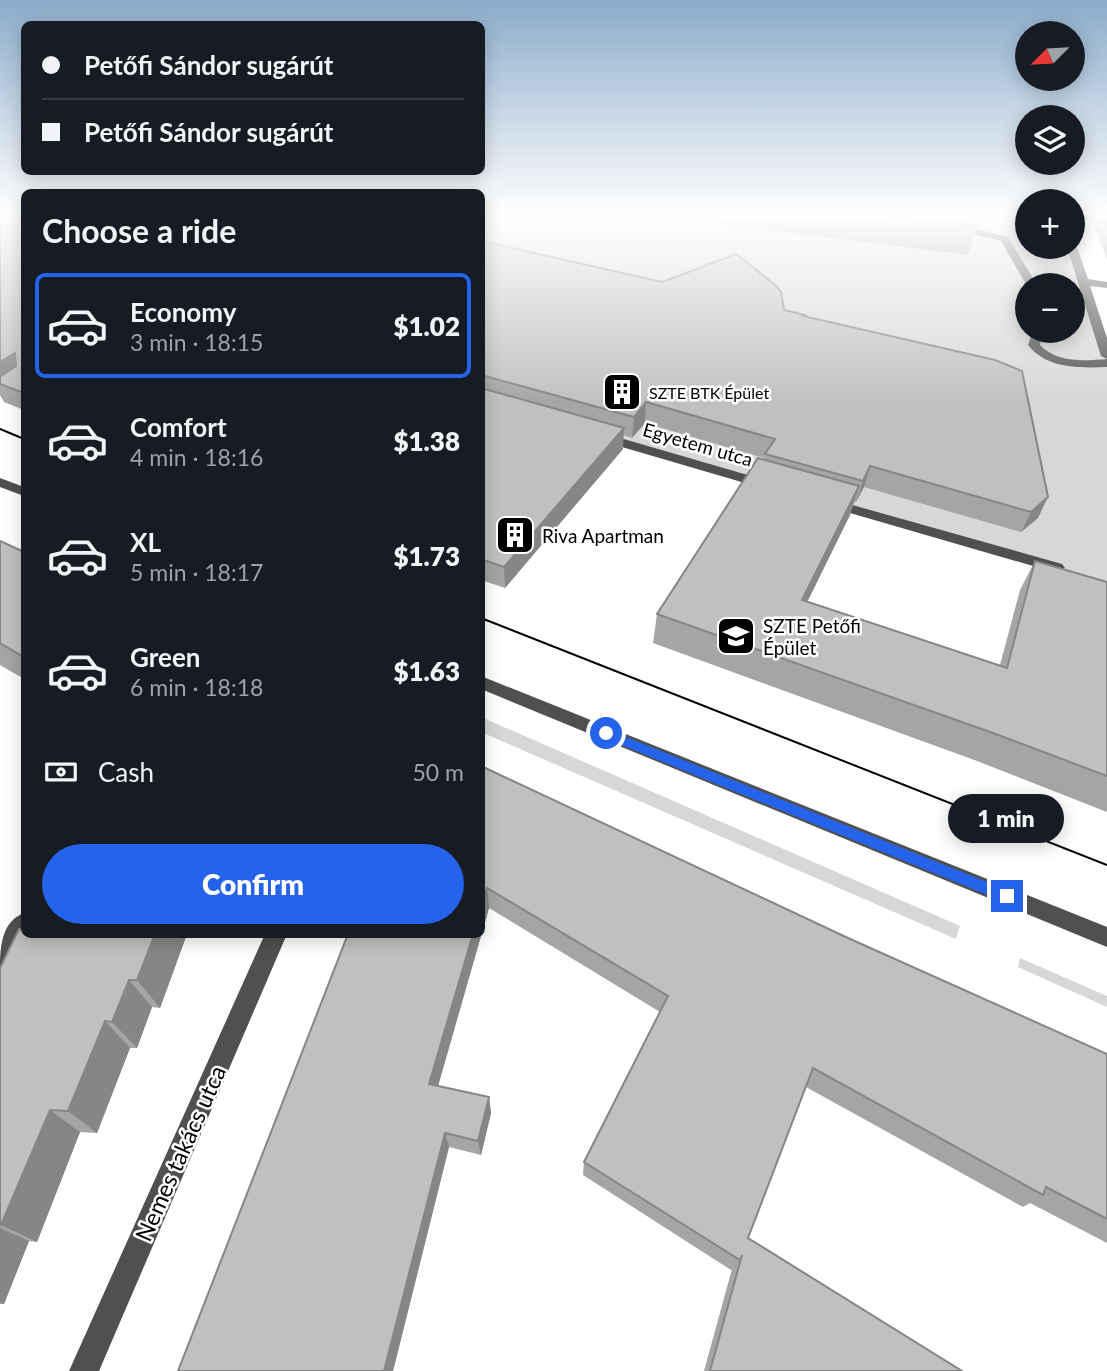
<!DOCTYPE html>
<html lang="en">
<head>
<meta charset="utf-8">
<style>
  :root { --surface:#171b24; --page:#242831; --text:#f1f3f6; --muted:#9ea1a6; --line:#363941; --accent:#2563eb }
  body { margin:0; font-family:Lato,sans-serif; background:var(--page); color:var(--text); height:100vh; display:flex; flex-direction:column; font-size:26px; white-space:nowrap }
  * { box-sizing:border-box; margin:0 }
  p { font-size:23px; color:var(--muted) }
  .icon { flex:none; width:38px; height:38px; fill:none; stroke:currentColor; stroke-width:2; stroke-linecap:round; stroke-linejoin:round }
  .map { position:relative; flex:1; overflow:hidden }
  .sheet { position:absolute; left:21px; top:189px; width:464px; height:749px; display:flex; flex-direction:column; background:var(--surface); border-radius:10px; box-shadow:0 4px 18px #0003 }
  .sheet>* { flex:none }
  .top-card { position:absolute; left:21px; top:21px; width:464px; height:154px; border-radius:10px; box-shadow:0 4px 18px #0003; display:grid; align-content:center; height:154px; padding:0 21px; background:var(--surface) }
  .needle { width:46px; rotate:246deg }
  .buttons { position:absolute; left:1015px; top:21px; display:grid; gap:14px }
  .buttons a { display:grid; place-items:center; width:70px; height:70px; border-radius:50%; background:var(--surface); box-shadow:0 4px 18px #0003; font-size:35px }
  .end { position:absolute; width:32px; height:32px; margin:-16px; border:9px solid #2563eb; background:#fff; box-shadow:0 0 0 4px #fff }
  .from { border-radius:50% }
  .bubble { position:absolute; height:49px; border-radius:24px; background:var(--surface); box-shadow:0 4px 18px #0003; font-size:23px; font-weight:800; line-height:49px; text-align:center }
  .top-card b { display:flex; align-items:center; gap:24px; height:66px; font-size:26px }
  .top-card b+b { border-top:2px solid var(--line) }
  .top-card i { width:18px; height:18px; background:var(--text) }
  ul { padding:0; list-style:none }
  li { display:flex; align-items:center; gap:21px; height:105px; margin:0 14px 10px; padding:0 7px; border:4px solid transparent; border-radius:10px }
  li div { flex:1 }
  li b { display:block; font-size:26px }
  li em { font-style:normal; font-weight:800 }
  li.selected { border-color:var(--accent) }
  li>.icon { width:63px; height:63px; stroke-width:1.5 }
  h2 { padding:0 21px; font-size:32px; line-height:84px }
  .pay { display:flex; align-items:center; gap:18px; height:77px; padding:0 21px; font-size:26px }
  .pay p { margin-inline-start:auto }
  .action { display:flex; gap:14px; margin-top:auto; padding:14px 21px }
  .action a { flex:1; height:80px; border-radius:42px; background:var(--accent); color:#fff; font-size:28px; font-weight:800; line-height:80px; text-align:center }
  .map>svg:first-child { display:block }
  .green { fill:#d7d7d7; fill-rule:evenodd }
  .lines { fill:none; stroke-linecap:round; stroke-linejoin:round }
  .minor { fill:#505050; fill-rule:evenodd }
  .tram { stroke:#000; stroke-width:2 }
  .wall { fill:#a5a5a5 }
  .shaded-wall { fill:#868686 }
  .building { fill:#c0c0c0; stroke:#868686; stroke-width:2 }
  .route { fill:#2563eb }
  .labels { text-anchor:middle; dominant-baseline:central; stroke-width:5; stroke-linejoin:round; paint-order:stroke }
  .far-poi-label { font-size:16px; fill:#000; stroke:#fff; text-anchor:start }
  .street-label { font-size:19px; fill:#000; stroke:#fff }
  .poi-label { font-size:19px; fill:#000; stroke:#fff; text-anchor:start }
  .near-street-label { font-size:23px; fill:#000; stroke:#fff }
</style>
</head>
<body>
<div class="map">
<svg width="1107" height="1371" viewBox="0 0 1107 1371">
  <rect width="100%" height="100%" fill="#fff"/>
  <!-- green -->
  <path class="green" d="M481 213H1027V247H1072L1107 356V582L481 401ZM1027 285H1073V331H1027Z
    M481 717 960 926 956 939 481 732Z
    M1020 958 1107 996V1007L1018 967Z"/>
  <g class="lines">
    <!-- minor -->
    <path class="minor" d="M952 223 1008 237 1037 285 1027 286 1001 241 949 228V224Z
      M1073 244 1077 247 1088 279 1107 282V288L1090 286 1107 338V367C1079 368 1047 369 1028 345L1033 331H1043L1040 345C1057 363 1084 361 1107 359L1101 356 1067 247H1073Z
      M603 433 772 482 774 485 772 488H762L598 440V434Z
      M0 478 24 487V496L0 487Z
      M831 499 1062 564 1065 568 1057 573 826 506V500Z
      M481 676 1107 927V947L481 689Z
      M24 913V934H29L8 969 0 972C0 950 0 922 24 913Z
      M265 934H287L99 1371H69Z"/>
    <!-- tram -->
    <path class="tram" d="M0 429 24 439
      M481 618 1107 865"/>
  </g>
  <!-- wall -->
  <path class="wall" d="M0 213H24V410L4 402 0 395Z
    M629 213H979L978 226 968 255Z
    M1090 213H1107V260Z
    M481 241 784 310 804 317 995 360 1038 518 1021 532 864 487 856 502H854L850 515 807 601 1000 665 1020 590 1035 561 1107 582V812L977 761 653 643 657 614 764 460V458L645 423 632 438 623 435V449L505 588 481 580Z
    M0 541 24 552V679L0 665Z
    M481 766 848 938 1107 1054V1243L1030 1203 1023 1207 806 1087 748 1238 962 1371H704L732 1269 731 1270 583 1175 584 1162 660 1012 489 908 438 1086 489 1097 491 1113 481 1155 449 1147 393 1371H178Z
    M23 930 24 934H187L160 1008 152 1007 137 1048H130L97 1133 80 1132 37 1242 29 1241 4 1304H0V968Z"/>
  <!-- shaded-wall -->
  <path class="shaded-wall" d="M15 353 24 372 0 384V362Z
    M646 402 645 423 632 438 634 417Z
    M624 428 623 449 505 588 504 567Z
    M870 466 864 487 856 502 863 481Z
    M859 486 850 515 794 629 802 600Z
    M1048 497 1038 518 1021 532 1031 512Z
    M487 888 489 908 434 1100 429 1084 473 934H481V908Z
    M155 934H187L160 1008 137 980Z
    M129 980 152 1007 137 1048 112 1022Z
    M105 1021 130 1048 97 1133 68 1111Z
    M489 1097 491 1113 481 1155 478 1141Z
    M50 1110 80 1132 37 1242 1 1225Z
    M445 1133 449 1147 393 1371H384Z
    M0 1228 29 1241 4 1304 0 1303Z"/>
  <!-- building -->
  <path class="building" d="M0 213H24V393L0 384V377L16 366 15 353 0 362Z
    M867 213H979L978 226Z
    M1102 213H1107V226Z
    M481 241 662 282 736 254 775 285 781 292 784 310 805 315 803 316 995 360 1022 371 1048 497 1031 512 870 466 863 481 765 454 775 439 646 402 634 417 481 375Z
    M481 388 624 428 504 567 481 559Z
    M758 458 859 486 802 600 1007 668 1035 561 1107 582V776L993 733 657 614Z
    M0 541 24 552V657L0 643Z
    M481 766 848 938 1107 1054V1219L1046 1187 1043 1195 813 1068 748 1238 962 1371H710L742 1255 740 1260 584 1162 668 996 487 888 481 908Z
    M24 927V934H155L137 980H129L112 1022 105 1021 68 1111 50 1110 1 1225H0V968L19 929 23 930Z
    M348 934H473L429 1084 489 1097 478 1141 445 1133 384 1371H178Z"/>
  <!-- sky -->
  <linearGradient id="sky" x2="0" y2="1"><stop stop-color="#8aabca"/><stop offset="0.53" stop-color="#fff"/><stop offset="1" stop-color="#fff" stop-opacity="0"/></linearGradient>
  <rect width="1107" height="404" fill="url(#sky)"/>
  <!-- route -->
  <path class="route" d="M606 729 1012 892 1014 896 1012 901H1002L602 737 600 733Z"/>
  <!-- icons -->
  <defs>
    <symbol id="building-square" viewBox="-11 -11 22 22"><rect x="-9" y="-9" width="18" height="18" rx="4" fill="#000" stroke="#fff"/><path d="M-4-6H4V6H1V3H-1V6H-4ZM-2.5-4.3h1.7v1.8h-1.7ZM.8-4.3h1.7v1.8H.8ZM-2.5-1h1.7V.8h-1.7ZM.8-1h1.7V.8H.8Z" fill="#fff"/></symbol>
    <symbol id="university-square" viewBox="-11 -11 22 22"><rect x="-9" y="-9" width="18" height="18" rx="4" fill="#000" stroke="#fff"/><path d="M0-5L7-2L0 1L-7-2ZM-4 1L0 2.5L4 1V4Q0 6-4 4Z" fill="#fff"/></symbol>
  </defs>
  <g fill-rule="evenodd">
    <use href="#building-square" x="600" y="370" width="44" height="44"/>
    <use href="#building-square" x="493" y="513" width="44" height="44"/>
    <use href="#university-square" x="714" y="614" width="44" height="44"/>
  </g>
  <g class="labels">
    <!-- far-poi labels -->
    <g class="far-poi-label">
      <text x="649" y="392">SZTE BTK Épület</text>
    </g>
    <!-- street labels -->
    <g class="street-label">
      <text transform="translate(698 444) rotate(16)">Egyetem utca</text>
    </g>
    <!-- poi labels -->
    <g class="poi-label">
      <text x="542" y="535">Riva Apartman</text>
      <text x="763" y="625">SZTE Petőfi<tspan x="763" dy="22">Épület</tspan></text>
    </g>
    <!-- near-street labels -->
    <g class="near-street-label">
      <text transform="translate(180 1153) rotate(-66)">Nemes takács utca</text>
    </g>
  </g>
</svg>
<div class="buttons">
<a><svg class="needle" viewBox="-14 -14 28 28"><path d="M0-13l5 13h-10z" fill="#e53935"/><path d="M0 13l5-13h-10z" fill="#9ea1a6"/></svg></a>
<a><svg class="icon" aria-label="layers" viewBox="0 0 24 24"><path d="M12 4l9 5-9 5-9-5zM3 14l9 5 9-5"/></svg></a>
<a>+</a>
<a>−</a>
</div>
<i class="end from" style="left:606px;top:733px"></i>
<i class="end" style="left:1007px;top:896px"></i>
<div class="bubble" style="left:948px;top:794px;width:116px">1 min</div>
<div class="top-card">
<b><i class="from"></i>Petőfi Sándor sugárút</b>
<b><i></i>Petőfi Sándor sugárút</b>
</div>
<section class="sheet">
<h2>Choose a ride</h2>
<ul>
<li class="selected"><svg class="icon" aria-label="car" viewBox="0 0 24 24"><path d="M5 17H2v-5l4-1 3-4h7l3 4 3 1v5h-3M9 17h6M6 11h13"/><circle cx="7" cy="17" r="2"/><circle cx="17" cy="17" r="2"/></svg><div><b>Economy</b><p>3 min · 18:15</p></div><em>$1.02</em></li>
<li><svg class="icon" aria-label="car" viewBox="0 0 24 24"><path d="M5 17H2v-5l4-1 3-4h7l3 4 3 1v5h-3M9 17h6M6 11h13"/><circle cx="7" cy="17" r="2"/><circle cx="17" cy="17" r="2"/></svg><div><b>Comfort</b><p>4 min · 18:16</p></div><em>$1.38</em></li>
<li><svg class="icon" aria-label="car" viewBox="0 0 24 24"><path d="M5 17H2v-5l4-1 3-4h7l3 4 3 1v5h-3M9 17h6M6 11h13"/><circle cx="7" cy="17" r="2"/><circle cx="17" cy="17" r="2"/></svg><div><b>XL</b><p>5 min · 18:17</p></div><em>$1.73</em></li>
<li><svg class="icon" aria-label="car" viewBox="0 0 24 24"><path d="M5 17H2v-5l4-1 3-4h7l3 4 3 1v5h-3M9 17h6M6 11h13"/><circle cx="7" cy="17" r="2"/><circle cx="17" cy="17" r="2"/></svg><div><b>Green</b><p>6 min · 18:18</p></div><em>$1.63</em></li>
</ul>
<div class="pay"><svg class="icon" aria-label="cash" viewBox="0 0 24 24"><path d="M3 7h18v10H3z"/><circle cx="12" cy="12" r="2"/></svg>Cash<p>50 m</p></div>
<div class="action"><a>Confirm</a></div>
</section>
</div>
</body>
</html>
